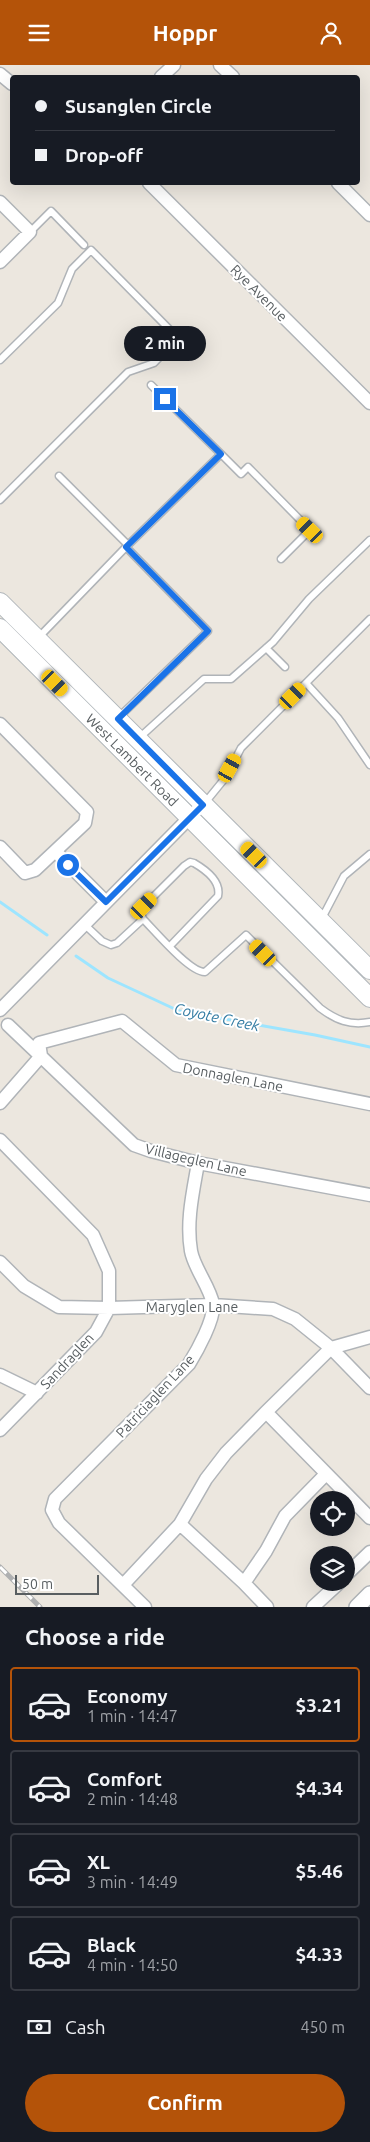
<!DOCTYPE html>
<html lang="en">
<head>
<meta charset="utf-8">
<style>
  :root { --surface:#171b24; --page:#20242c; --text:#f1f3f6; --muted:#9ea1a6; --line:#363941; --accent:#b45309 }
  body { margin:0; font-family:Ubuntu,sans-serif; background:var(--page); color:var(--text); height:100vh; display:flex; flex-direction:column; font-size:19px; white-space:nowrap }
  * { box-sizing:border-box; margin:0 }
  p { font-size:16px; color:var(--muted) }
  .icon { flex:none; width:28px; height:28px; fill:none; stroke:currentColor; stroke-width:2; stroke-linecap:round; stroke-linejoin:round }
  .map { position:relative; height:1542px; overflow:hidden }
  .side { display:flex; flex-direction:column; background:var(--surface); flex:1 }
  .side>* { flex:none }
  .top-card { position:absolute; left:10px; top:10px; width:350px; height:110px; border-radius:5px; box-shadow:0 5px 20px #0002; display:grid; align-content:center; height:110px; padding:0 25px; background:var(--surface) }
  .controls { position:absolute; left:310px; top:1426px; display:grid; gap:10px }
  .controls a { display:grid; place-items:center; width:45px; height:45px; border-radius:50%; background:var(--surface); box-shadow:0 5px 20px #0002; font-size:25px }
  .scale { position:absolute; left:15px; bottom:12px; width:84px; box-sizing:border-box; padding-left:5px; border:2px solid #585e61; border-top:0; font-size:14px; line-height:18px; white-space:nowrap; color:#585e61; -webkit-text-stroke:4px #fff; paint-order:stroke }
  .end { position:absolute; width:22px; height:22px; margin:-11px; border:6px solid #1a73e8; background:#fff; box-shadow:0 0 0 2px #fff }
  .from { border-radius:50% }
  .bubble { position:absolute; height:35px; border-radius:18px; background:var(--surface); box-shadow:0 5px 20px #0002; font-size:16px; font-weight:600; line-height:35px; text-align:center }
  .car { position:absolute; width:15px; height:30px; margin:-15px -8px; border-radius:6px; box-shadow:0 0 4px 1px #0007; background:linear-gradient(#f5c518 24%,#345 0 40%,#f5c518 0 76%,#345 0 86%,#f5c518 0) }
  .top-card b { display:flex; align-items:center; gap:18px; height:48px; font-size:19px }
  .top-card b+b { border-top:1px solid var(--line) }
  .top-card i { width:12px; height:12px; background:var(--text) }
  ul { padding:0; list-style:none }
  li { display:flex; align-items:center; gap:15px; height:75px; margin:0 10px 8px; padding:0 15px; border:2px solid var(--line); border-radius:5px }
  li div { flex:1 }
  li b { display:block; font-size:19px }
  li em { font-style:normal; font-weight:600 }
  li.current { border-color:var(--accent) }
  li>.icon { width:45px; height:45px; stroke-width:1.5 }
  h2 { padding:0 25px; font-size:22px; line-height:60px }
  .pay { display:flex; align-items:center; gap:12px; height:55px; padding:0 25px; font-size:19px }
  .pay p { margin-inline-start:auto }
  .button { display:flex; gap:10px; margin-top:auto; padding:10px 25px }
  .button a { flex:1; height:58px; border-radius:30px; background:var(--accent); color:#fff; font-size:20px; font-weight:600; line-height:58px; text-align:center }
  header { display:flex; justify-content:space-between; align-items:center; height:65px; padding:0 25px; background:var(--accent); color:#fff; font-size:22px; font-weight:600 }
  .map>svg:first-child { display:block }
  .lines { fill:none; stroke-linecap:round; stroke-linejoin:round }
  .stream { stroke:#9de5ff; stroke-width:3 }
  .service-casing { stroke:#b0b4b8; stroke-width:9 }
  .minor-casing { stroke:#b0b4b8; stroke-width:15 }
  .tertiary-casing { stroke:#b0b4b8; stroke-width:18 }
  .secondary-casing { stroke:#b1b7bb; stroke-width:20 }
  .service { stroke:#fff; stroke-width:6 }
  .minor { stroke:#fff; stroke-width:12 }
  .tertiary { stroke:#fff; stroke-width:15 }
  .secondary { stroke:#fff; stroke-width:18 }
  .rail-casing { stroke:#afb0b1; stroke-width:5 }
  .rail { stroke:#fff; stroke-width:3; stroke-dasharray:9; stroke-linecap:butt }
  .route { stroke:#1a73e8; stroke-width:6 }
  .labels { text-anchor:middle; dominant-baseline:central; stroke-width:4; stroke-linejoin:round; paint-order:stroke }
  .street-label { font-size:14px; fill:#585e61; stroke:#fff }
  .water-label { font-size:15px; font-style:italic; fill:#337ca3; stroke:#fff }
</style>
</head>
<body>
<header><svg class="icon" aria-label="menu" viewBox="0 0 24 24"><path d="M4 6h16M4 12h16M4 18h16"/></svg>Hoppr<svg class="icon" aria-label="person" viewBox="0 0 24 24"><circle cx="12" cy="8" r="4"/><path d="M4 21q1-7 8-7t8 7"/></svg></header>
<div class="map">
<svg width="370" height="1542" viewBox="0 0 370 1542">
  <rect width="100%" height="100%" fill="#ece7df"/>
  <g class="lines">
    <!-- stream -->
    <path class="stream" d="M0 837 47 870
      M76 891 108 913 179 946 315 970 370 982"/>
    <defs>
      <path id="service" d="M30 167 51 146 84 180
        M0 295 58 238 72 204 91 185 178 273 154 298 128 307 0 435
        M221 389 241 409 248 402 310 465 281 494
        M59 411 128 480
        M38 573 126 482 221 389 151 320
        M266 583 285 602
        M306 618 338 653 370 700
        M118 653 208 566 126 482
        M139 673 204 614H231L273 577 309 534 370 475
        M204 739 226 712 241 683 370 554
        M321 855 344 811 370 789
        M84 859 102 876 111 880 117 878 143 854
        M170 881 218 831C221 817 206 805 194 798L190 797 184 801 144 841 141 848 143 854C154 865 190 908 205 907L246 870 320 943C336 955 350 961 370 957"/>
      <path id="minor" d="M220 0 233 12
        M0 9 12 19
        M161 12 174 0
        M149 118 370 338
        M338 118 370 150
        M0 137 30 167 0 197
        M0 659 87 747 85 758 35 805 25 808 0 782
        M56 787 106 837
        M0 945 203 739
        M8 960 134 1080 151 1086 198 1098 370 1130
        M0 1038 41 991 39 978 122 956 176 1000 370 1039
        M0 1075 93 1170 109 1206V1243L96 1267 0 1365
        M0 1197 24 1221 59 1242 109 1243 213 1240 273 1244 295 1254 331 1283 370 1323
        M0 1310 37 1328
        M266 1347 370 1453
        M180 1459 244 1518 266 1486 285 1451 326 1409
        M346 1510 370 1487
        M244 1518 267 1542
        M123 1520 180 1459 206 1414 226 1388 266 1347 331 1283 370 1272
        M145 1542 59 1458 52 1445 55 1434 189 1299C197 1286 215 1254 213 1239 210 1222 194 1203 191 1186 186 1156 193 1127 198 1098
        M313 1542 339 1518"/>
      <path id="tertiary" d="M357 1542 370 1529"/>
      <path id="secondary" d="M0 537 370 905
        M0 563 370 933"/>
    </defs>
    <!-- service casing -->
    <use href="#service" class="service-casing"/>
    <!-- minor casing -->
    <use href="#minor" class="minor-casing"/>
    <!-- tertiary casing -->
    <use href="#tertiary" class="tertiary-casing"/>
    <!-- secondary casing -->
    <use href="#secondary" class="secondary-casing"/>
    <!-- service -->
    <use href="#service" class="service"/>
    <!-- minor -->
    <use href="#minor" class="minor"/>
    <!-- tertiary -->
    <use href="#tertiary" class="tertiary"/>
    <!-- secondary -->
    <use href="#secondary" class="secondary"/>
    <defs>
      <path id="rail" d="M0 1502 40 1542"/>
    </defs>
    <!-- rail casing -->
    <use href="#rail" class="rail-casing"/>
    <!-- rail -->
    <use href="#rail" class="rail"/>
  </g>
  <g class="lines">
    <!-- route -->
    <path class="route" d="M68 800 106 837 203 740 118 654 208 566 126 482 221 389 165 334"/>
  </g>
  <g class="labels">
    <!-- street labels -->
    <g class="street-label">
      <text transform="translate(259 228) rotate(45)">Rye Avenue</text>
      <text transform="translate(132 695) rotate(45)">West Lambert Road</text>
      <text transform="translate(233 1012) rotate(11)">Donnaglen Lane</text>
      <text transform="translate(196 1095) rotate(13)">Villageglen Lane</text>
      <text x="192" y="1242">Maryglen Lane</text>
      <text transform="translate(67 1296) rotate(-47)">Sandraglen</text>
      <text transform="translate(155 1331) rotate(-47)">Patriciaglen Lane</text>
    </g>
    <!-- water labels -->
    <g class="water-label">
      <text transform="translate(217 952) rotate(12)">Coyote Creek</text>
    </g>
  </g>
</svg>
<div class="controls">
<a><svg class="icon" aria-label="locate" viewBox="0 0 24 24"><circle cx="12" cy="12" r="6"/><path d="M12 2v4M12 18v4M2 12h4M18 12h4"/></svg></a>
<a><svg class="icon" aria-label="layers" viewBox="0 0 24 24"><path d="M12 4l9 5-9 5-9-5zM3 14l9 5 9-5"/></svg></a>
</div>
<div class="scale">50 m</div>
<i class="end from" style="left:68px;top:800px"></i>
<i class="end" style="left:165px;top:334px"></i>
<div class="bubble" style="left:124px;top:261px;width:82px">2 min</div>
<i class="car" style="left:310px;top:465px;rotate:314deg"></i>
<i class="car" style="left:55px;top:618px;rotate:135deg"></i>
<i class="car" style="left:293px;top:631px;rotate:45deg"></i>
<i class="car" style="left:230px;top:703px;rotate:29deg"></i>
<i class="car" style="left:254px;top:790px;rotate:315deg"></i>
<i class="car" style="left:144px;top:841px;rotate:45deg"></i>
<i class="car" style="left:263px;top:888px;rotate:315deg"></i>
<div class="top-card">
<b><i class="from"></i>Susanglen Circle</b>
<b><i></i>Drop-off</b>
</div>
</div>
<section class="side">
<h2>Choose a ride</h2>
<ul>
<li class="current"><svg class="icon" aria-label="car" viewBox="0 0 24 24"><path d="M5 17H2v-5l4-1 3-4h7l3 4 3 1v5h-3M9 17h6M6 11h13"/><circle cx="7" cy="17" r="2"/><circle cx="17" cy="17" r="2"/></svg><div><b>Economy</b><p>1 min · 14:47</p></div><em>$3.21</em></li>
<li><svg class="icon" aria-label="car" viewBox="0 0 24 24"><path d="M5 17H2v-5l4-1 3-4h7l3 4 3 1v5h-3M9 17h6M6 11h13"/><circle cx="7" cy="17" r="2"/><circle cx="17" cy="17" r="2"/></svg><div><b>Comfort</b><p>2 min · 14:48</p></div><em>$4.34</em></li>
<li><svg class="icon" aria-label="car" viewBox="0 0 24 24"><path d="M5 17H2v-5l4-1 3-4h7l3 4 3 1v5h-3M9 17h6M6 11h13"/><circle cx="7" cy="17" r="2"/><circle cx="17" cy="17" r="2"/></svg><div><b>XL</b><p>3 min · 14:49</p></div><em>$5.46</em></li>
<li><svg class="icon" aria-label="car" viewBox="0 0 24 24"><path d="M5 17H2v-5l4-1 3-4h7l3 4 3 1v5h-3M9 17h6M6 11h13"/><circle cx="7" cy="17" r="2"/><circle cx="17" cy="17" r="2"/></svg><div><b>Black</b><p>4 min · 14:50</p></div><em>$4.33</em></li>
</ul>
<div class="pay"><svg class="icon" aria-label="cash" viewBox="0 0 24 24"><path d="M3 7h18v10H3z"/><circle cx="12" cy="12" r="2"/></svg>Cash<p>450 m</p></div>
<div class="button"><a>Confirm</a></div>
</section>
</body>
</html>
